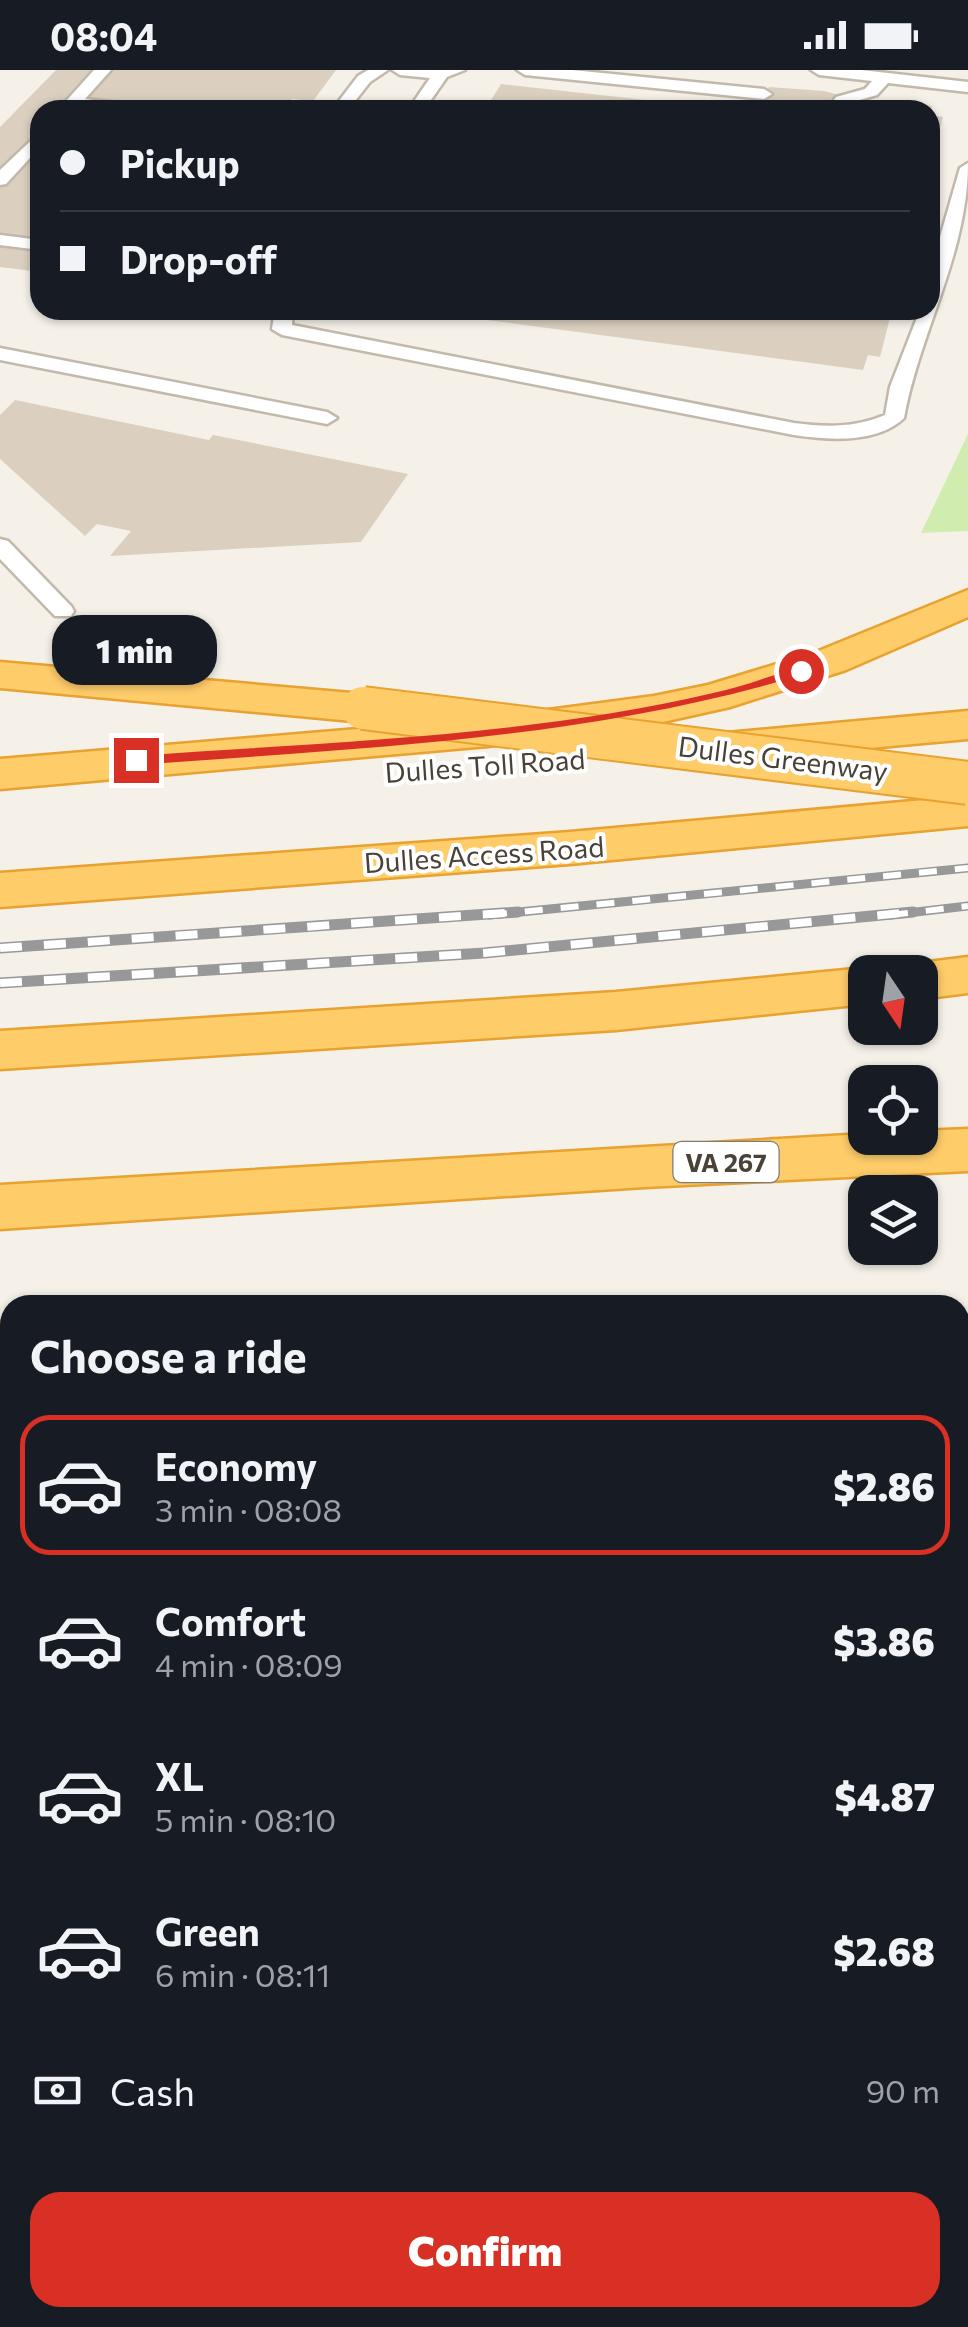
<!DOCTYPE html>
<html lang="en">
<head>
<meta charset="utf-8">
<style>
  :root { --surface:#171b24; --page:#20242c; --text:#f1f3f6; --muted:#9ea1a6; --line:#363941; --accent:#d93025 }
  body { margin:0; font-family:Commissioner,sans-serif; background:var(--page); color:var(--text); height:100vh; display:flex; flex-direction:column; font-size:38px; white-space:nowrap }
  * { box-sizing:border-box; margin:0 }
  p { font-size:32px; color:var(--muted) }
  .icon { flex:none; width:55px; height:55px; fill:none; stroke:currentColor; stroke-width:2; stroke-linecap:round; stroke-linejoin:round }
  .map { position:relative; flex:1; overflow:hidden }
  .side { position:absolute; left:0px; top:1225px; width:970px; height:1032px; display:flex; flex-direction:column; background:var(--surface); border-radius:30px 30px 0 0; box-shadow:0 2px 8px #0004 }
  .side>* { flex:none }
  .guide { position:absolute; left:30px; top:30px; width:910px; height:220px; border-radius:30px; box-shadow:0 2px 8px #0004; display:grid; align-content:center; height:220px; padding:0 30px; background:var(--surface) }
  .needle { width:65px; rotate:167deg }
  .fabs { position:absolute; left:848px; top:885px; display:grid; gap:20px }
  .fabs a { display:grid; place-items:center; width:90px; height:90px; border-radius:20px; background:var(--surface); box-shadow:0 2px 8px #0004; font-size:50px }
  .end { position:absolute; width:45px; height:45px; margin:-22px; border:12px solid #d93025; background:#fff; box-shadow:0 0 0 5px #fff }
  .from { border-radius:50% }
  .bubble { position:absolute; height:70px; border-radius:30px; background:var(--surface); box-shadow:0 2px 8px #0004; font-size:32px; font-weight:800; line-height:70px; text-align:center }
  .guide b { display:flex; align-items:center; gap:35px; height:95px; font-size:38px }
  .guide b+b { border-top:2px solid var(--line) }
  .guide i { width:25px; height:25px; background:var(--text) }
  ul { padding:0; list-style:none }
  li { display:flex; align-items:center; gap:30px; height:140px; margin:0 20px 15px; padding:0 10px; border:5px solid transparent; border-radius:30px }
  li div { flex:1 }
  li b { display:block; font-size:38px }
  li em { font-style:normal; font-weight:800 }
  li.selected { border-color:var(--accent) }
  li>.icon { width:90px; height:90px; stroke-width:1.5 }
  h2 { padding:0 30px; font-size:45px; line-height:120px }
  .pay { display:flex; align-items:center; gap:25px; height:110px; padding:0 30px; font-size:38px }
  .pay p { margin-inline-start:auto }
  .button { display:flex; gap:20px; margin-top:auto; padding:20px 30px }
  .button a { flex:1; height:115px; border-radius:30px; background:var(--accent); color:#fff; font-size:40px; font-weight:800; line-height:115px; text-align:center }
  .status { display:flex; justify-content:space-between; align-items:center; height:70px; padding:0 50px; background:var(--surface); direction:ltr }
  .status svg { height:28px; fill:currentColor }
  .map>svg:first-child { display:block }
  .green { fill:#d1ecaf }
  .building { fill:#dbd0c0 }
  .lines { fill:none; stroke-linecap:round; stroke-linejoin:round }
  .lane-casing { stroke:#c2b9ab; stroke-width:5 }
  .highway-casing { stroke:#e8a230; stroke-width:5 }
  .lane { fill:#fff; fill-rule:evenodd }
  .highway { fill:#ffcc6a; fill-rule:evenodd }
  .rail-far1-casing { stroke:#989898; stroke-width:9 }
  .rail-casing { stroke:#989898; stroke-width:11 }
  .rail-far1 { stroke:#fff; stroke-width:6; stroke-dasharray:18; stroke-linecap:butt }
  .rail { stroke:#fff; stroke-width:8; stroke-dasharray:22; stroke-linecap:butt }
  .highway-bridge-casing { stroke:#e8a230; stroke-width:46; stroke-linecap:butt }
  .highway-bridge { stroke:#ffcc6a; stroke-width:42 }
  .route { fill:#d93025 }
  .labels { text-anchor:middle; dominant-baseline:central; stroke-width:8; stroke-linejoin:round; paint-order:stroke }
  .shield { fill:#fff; stroke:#807b72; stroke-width:2.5 }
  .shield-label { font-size:25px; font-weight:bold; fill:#4a4236 }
  .street-label { font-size:28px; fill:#4a4236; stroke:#fff }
</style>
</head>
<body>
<div class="status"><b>08:04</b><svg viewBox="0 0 49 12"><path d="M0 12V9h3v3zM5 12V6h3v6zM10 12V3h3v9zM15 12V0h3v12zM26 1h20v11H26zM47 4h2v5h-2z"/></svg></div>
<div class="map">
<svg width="968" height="2257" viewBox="0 0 968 2257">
  <rect width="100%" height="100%" fill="#f5f1e9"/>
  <!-- green -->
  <path class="green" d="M968 364V461L921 463Z
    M0 1658H10V2248H43L41 2257H0Z"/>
  <!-- building -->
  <path class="building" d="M56 0H336L313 31 292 29 283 40H40V202L0 197V57Z
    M501 14 690 35 688 40H485Z
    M769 17 824 21 840 25 842 30 838 40H763L762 32Z
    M891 32 925 35 932 36 930 40H889Z
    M930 45 943 47 931 90H930Z
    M412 240H892L880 287 868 285 863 300Z
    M15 330 209 370 213 365 408 404 361 472 110 486 131 461 97 454 85 466 0 389V345Z"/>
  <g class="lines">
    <defs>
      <path id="lane" d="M94 0H111L85 29 137 35 145 40H58Z
        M368 0H388L370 12 348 40H332L358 6Z
        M392 0H465L447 7 424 40H408L430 8 400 5Z
        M517 0H572L764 19 772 24 764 29 525 5Z
        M811 0H861L968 12V22L888 13 877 25 842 35 834 30 836 27 865 19 872 11 819 5Z
        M40 62V77L6 114 0 115V100Z
        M968 93C968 183 920 261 904 348 877 374 828 370 794 365L282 265 272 259 275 240H293L292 255 794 353C826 357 854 358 885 345L890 317 920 240H930V202L960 98Z
        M0 165 40 170V180L0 175Z
        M0 278 327 342 337 348 327 354 0 290Z
        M0 469 8 471 71 536 74 541 71 546H55L0 489Z"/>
      <path id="highway" d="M968 520V547L846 600 730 637 654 654 488 676 0 719V689L488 648 654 626 708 615 816 582Z
        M0 592 363 624 378 628 385 638 378 648 363 652 0 618Z
        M968 641V669L727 691 711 687 705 677 711 667 727 663Z
        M968 726V756L570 794 0 837V803L570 762Z
        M968 887V923L920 929V902H900L920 893Z
        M865 898 881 902H865V934L616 960 0 999V961L616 922Z
        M968 1059V1101L645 1117 0 1159V1115L865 1064V1068H920V1061Z
        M960 1248H968V1298H960Z
        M0 1252H10V1302H0Z"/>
    </defs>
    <!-- lane casing -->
    <use href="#lane" class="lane-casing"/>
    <!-- highway casing -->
    <use href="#highway" class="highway-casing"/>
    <!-- lane -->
    <use href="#lane" class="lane"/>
    <!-- highway -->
    <use href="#highway" class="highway"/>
    <defs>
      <path id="rail-far1" d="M489 845 968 798
        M890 845 968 836"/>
      <path id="rail" d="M0 878 518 842
        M0 913 484 883 913 842"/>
    </defs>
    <!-- rail-far1 casing -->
    <use href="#rail-far1" class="rail-far1-casing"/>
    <!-- rail casing -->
    <use href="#rail" class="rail-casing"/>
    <!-- rail-far1 -->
    <use href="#rail-far1" class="rail-far1"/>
    <!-- rail -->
    <use href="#rail" class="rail"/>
    <defs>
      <path id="highway-bridge" d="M363 638 968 713"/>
    </defs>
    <!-- highway-bridge casing -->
    <use href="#highway-bridge" class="highway-bridge-casing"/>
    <!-- highway-bridge -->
    <use href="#highway-bridge" class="highway-bridge"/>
  </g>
  <!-- route -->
  <path class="route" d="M801 597 807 601 805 604C589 670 360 678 136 695L129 690 136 686C327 672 525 667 713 623 743 617 771 605 801 597Z"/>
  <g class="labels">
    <!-- shield labels -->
    <rect class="shield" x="673.5" y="1072" width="105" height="40" rx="8"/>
    <g class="shield-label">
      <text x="726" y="1092">VA 267</text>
    </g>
    <!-- street labels -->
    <g class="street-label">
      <text transform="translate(783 688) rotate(7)">Dulles Greenway</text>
      <text transform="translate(485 695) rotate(-4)">Dulles Toll Road</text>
      <text transform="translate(484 784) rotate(-4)">Dulles Access Road</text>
    </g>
  </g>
</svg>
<div class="fabs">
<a><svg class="needle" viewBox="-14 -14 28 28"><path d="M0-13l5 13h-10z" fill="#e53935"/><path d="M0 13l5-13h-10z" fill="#9ea1a6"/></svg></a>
<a><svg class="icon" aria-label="locate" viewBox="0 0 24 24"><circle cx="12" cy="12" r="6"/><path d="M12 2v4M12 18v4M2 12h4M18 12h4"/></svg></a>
<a><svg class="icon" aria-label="layers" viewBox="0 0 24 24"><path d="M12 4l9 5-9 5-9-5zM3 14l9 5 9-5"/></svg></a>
</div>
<i class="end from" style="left:801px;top:601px"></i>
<i class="end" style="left:136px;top:690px"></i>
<div class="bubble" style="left:52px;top:545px;width:165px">1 min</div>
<div class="guide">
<b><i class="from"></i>Pickup</b>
<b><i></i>Drop-off</b>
</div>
<section class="side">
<h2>Choose a ride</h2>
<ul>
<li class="selected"><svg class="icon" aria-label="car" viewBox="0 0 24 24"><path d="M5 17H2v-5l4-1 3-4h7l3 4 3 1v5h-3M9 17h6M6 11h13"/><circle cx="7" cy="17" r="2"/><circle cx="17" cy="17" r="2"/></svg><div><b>Economy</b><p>3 min · 08:08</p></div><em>$2.86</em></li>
<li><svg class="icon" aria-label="car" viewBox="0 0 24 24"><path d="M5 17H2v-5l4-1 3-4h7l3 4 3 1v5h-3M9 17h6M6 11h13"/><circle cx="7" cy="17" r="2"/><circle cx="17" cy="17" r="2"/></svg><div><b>Comfort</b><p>4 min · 08:09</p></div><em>$3.86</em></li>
<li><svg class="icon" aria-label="car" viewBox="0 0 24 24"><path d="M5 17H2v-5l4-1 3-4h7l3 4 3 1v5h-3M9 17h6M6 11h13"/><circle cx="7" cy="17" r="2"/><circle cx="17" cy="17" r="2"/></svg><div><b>XL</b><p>5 min · 08:10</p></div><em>$4.87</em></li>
<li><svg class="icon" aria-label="car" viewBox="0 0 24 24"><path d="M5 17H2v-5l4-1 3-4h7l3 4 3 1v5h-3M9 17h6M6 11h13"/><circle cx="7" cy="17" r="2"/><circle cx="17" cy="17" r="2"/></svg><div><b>Green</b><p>6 min · 08:11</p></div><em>$2.68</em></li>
</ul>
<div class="pay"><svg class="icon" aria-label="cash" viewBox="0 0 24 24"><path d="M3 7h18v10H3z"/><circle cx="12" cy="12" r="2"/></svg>Cash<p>90 m</p></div>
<div class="button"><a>Confirm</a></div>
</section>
</div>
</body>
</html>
